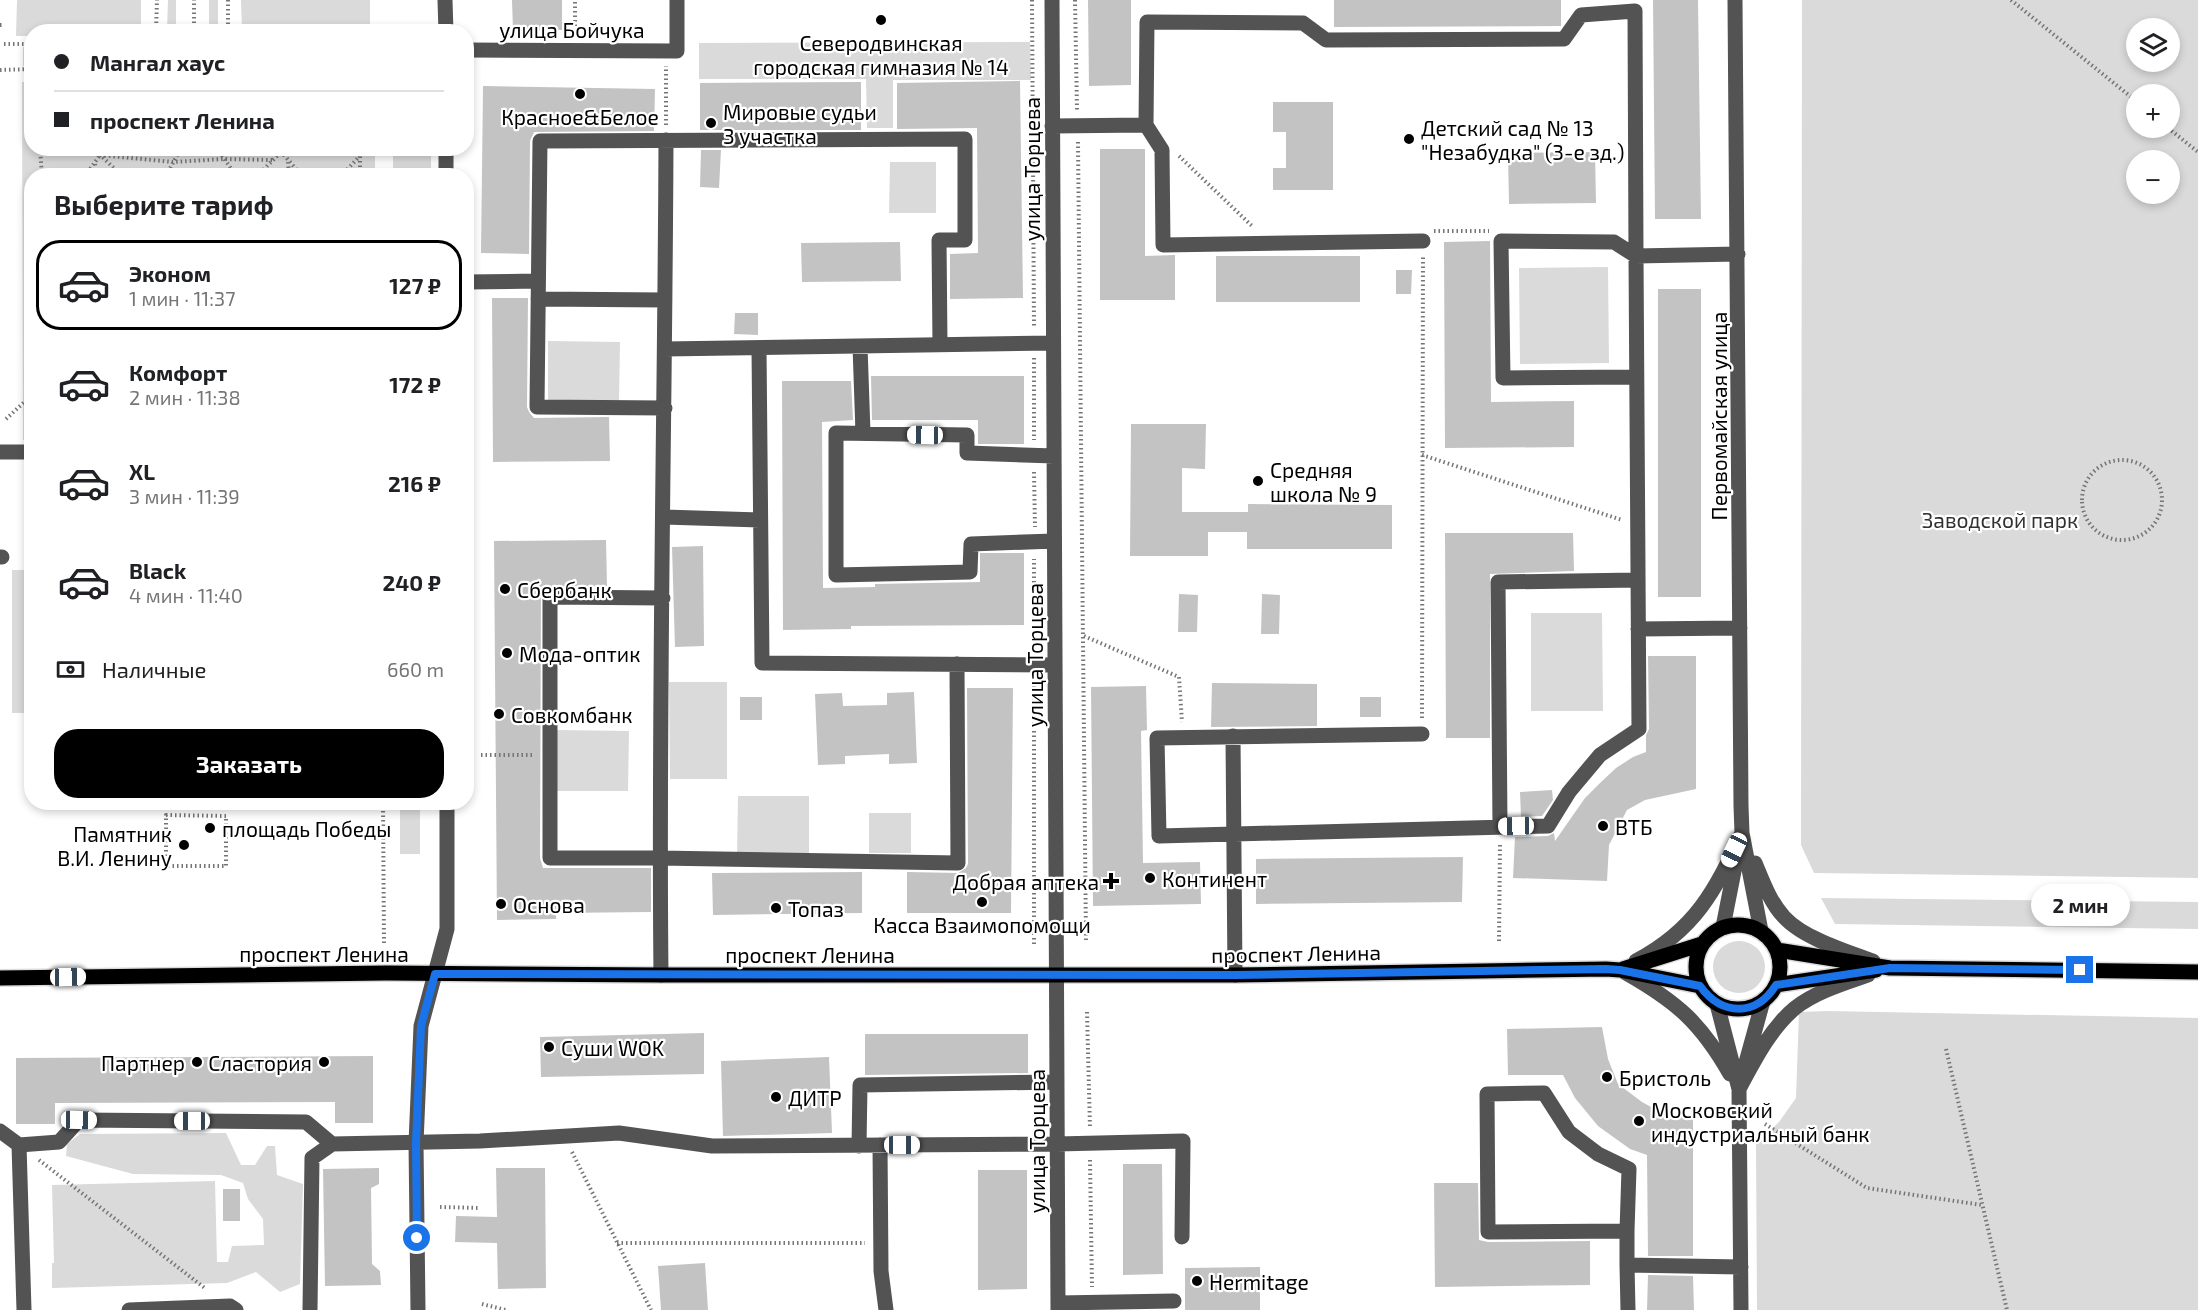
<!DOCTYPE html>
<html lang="ru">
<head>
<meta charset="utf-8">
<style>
  :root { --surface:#fff; --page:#f6f6f6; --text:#202124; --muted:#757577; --line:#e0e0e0; --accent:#000 }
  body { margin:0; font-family:"Exo 2",sans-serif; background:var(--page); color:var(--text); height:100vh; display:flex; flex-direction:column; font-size:22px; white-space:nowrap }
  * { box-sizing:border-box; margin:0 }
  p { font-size:20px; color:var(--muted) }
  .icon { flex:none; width:33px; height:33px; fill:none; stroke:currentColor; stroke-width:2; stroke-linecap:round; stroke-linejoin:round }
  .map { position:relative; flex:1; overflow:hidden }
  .drawer { position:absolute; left:24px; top:168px; width:450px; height:642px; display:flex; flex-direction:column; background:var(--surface); border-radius:24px; box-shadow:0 3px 9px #0003 }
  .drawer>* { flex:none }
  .top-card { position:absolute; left:24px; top:24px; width:450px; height:132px; border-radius:24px; box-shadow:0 3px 9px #0003; display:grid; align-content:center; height:132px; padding:0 30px; background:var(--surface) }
  .controls { position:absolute; left:2126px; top:18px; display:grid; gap:12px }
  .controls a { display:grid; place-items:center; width:54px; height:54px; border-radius:50%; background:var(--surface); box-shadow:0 3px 9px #0003; font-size:30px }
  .end { position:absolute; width:27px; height:27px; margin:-14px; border:8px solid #1a73e8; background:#fff; box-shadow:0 0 0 3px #fff }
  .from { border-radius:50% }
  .bubble { position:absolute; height:42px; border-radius:21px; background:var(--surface); box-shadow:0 3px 9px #0003; font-size:20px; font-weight:700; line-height:42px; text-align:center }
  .car { position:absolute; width:18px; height:36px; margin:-18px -9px; border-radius:8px; box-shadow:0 0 4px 2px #0007; background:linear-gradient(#fff 24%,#345 0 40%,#fff 0 76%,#345 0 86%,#fff 0) }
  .top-card b { display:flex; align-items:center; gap:21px; height:57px; font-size:22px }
  .top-card b+b { border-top:2px solid var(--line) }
  .top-card i { width:15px; height:15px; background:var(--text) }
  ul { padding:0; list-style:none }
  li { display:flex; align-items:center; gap:18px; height:90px; margin:0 12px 9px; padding:0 18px; border:3px solid transparent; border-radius:24px }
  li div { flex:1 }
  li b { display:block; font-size:22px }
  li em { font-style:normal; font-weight:700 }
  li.selected { border-color:var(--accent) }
  li>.icon { width:54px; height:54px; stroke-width:1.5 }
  h2 { padding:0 30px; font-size:27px; line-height:72px }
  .pay { display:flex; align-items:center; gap:15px; height:66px; padding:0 30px; font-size:22px }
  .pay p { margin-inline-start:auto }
  .button { display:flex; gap:12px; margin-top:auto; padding:12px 30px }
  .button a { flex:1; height:69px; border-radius:24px; background:var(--accent); color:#fff; font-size:24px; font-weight:700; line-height:69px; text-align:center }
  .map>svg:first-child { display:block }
  .green { fill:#dadada; fill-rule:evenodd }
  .building { fill:#c3c3c3 }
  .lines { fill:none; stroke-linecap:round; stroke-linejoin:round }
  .major-casing { stroke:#dbdbdb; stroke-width:18 }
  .path { stroke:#757575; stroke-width:4; stroke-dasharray:1.5 3; stroke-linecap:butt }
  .minor { stroke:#535353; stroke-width:15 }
  .major { stroke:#000; stroke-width:15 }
  .route { stroke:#1a73e8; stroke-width:8 }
  .poi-dot { fill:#000; stroke:#fff; stroke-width:2 }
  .labels { text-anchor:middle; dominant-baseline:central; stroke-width:4.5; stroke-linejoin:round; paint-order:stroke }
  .street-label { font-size:21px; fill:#000; stroke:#fff }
  .poi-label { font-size:21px; fill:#000; stroke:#fff; text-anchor:start }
  .park-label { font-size:21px; fill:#313131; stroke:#fff }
</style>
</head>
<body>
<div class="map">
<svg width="2198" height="1310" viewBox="0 0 2198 1310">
  <rect width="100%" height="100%" fill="#fff"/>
  <!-- green -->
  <path class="green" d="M17 0H141V31L32 32 31 36H16Z
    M168 0H176V31H167Z
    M209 0H218V31H209Z
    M241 0H370V31H242Z
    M1802 0H2198V878L1814 873 1801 845ZM2136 28H2169V62H2136ZM2136 94H2169V128H2136ZM2136 160H2169V194H2136Z
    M1030 42 1031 80H893V128H867L866 79H699V43Z
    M23 47H31V66H23Z
    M22 82H31L32 148 375 149V175L32 176V440H23Z
    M393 149H431V175H393Z
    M890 162H936V213H889Z
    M1608 267 1609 363 1520 364 1519 268Z
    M548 341 620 342 619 402H548Z
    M12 570H25L24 705 31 706V713H12Z
    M1531 613H1602L1603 711H1531Z
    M669 682H727V779H670Z
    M557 730 629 731 628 791H557Z
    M738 796H809V857H737Z
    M400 803H420V854H400Z
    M869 813H911V853H869Z
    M1821 898 2198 902V929L1835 924Z
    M1713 967a26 26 0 1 1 52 0a26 26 0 1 1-52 0Z
    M1827 1011 2198 1018V1310H1757L1756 1144 1779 1122 1796 1098 1799 1012Z
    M226 1133 241 1165H255L267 1146H275L277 1175 303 1184 300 1284 280 1292 256 1272 227 1283 52 1288V1263H54L52 1185 215 1181 217 1262H228L232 1246 264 1245 263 1219 248 1199 243 1183 221 1175 133 1174 66 1156 67 1144 80 1134Z"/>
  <!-- building -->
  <path class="building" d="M512 0H562V30L513 31Z
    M1088 0H1131V85L1089 86Z
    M1334 0H1561V26L1334 27Z
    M1653 0H1698L1701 219H1655Z
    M1020 81 1023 298 950 299V254L978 253 977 128 897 129V83Z
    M861 82V130H700V83Z
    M483 86 655 89 654 131 534 132 530 141 529 254 481 253Z
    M1273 102H1333V190H1273V168H1286V132H1273Z
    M1100 149H1145V256L1175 255V300H1100Z
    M701 150H721L719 188 700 187Z
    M1595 152 1596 203 1509 204 1508 153Z
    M1490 241 1491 402 1574 401V447L1445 448 1444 242Z
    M900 242 901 281 802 282 801 243Z
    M1216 256H1360V302H1216Z
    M1396 270H1412L1411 294H1396Z
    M1658 289H1701V597H1658Z
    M492 298H528L527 407 529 412 534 418 609 417 610 461 493 462Z
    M735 313H758V335L734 334Z
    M871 376H1024V444H978V420H872Z
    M782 381H851L853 420 822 422 823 588 875 587V584L980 582V553H1024V625L851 626V629L783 630Z
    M1131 424H1206L1205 469 1182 468V512H1248V504L1392 505V549H1247V532H1208V556H1130Z
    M1445 533H1573L1574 571 1490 574V738H1446Z
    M606 540 607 586 541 587 540 858 543 868H651V912L556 913V919L497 920 494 541Z
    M703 546 704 646 675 647 672 547Z
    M1179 594 1198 595 1197 632H1178Z
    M1262 594 1280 595 1279 634H1261Z
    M1648 656H1696V789L1645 800 1627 810 1609 845 1607 881 1513 878 1515 837 1548 836 1554 833 1555 841 1585 798 1599 784 1616 768 1633 757 1646 752V735L1649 729Z
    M1212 683 1317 684V726L1211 727Z
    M1146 686 1147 730 1141 731 1143 863 1200 862 1201 904 1093 906 1091 687Z
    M967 688H1013L1011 913H907V872L958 873 966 868 968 864Z
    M914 692 917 763 889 764V754L845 756V764L818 765 815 694 842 693 843 706 887 705V693Z
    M740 697H762V720H740Z
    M1360 697H1381V717H1360Z
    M1552 790 1553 800 1542 816 1521 817 1520 792Z
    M1463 857 1462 902 1256 904V859Z
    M862 872V913L713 915 712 873Z
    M1602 1027 1608 1059 1618 1084 1642 1102 1662 1113 1693 1117V1256H1648L1647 1155 1630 1149 1598 1126 1575 1098 1563 1075H1508L1507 1029Z
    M704 1033V1074L541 1077 540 1037Z
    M865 1034H1028V1073L865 1075Z
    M373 1056V1123H335V1102L55 1103V1124H16V1058Z
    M829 1057 832 1133 723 1136 721 1061Z
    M1123 1164H1162L1163 1274 1123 1275Z
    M379 1168V1184L371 1188 372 1264 380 1271 381 1285 325 1286 323 1169Z
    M496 1168H545L546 1288 498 1289 497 1243 455 1242 456 1216 497 1217Z
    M978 1170H1027V1289L978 1290Z
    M1434 1183H1478L1479 1240 1488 1242 1590 1241V1285L1435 1287Z
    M223 1189H240V1221H223Z
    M705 1263 708 1310H661L658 1266Z
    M1260 1267V1310H1185V1268Z
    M1648 1275 1693 1276 1694 1310H1647Z"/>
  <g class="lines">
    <defs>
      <path id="major" d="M1696 967a42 42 0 1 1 84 0a42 42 0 1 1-84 0Z
        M1777 950 1890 968 2198 972
        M1623 969 1702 944
        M0 978 386 973 661 975H1235L1606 969 1620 970 1700 986
        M1776 985 1876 970"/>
    </defs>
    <!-- major casing -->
    <use href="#major" class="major-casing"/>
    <!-- path -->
    <path class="path" d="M228 0V32
      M1032 0 1034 326
      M1075 0 1077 110
      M2011 0 2136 101
      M0 25H4
      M156 32 157 0
      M194 32V0
      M575 35V0
      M4 44H32
      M28 69 32 76
      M0 70 32 69
      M666 125V66
      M2168 128 2198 152
      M1078 142 1086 941
      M40 148 42 176
      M93 148 122 176
      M217 148 236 176
      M278 148 302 176
      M100 155 173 162 224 159 272 160
      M1179 156 1252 226
      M288 162 289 176
      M95 164 96 176
      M85 176 100 155 108 148
      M166 176 181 148
      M257 176 285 148
      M341 176 359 157
      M360 176V148
      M1434 231H1489
      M1034 358V440
      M6 419 32 395
      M1422 455 1622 520
      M2082 500a40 40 0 1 1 80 0a40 40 0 1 1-80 0Z
      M1034 472 1035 527
      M1084 636 1179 677 1182 722
      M1034 650V559
      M1422 718 1423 257
      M481 755H535
      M383 802 384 943
      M166 815 226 816V866H166Z
      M1499 941 1500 842
      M1034 944V682
      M1087 1012 1090 1128
      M1946 1049 2007 1310
      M1765 1124 1867 1188 1982 1205
      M572 1152 651 1310
      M39 1160 206 1289
      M1090 1160 1092 1287
      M440 1207 480 1208
      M617 1243H865
      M482 1304 506 1310"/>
    <!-- minor -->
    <path class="minor" d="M445 0 446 32
      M1052 0 1058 1310
      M1735 0 1741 806 1742 833 1761 931
      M466 50 677 51V0
      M1146 125 1162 150 1163 245 1423 241
      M1052 126 1146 125 1147 22 1303 23 1326 40 1564 39 1581 15 1635 11 1636 256 1738 254
      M446 176V148
      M466 282 538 281
      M538 299 665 300
      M860 346 863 433
      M759 348 762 663 1055 665
      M665 349 1053 343
      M665 408 537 407 540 141 965 139V240H939L940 345
      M0 452H32
      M1054 456 967 453V435L836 433V575L970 572 971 544 1054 541
      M664 517 760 520
      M0 557H2
      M663 598 550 597V858H659L958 863 957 664
      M1638 629 1740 628
      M1422 734 1157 738 1159 836 1548 826 1569 792 1600 755 1639 729 1636 256 1614 242 1501 241 1503 378 1636 377
      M1233 736 1235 975
      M1500 826 1498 582 1637 580
      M1755 863C1763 882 1770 902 1784 917 1803 938 1847 952 1873 961
      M1723 927 1737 856
      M1636 961C1695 930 1715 891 1742 833
      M1626 973C1677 1002 1701 1023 1730 1074
      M661 975C658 697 665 419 666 140
      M1717 1004 1739 1089 1741 1310
      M1745 1066 1763 1001
      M1739 1089C1754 1061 1770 1029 1795 1008 1815 992 1845 983 1868 975
      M0 1131 19 1145 24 1310
      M19 1145 59 1142 79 1120 306 1122 332 1144 480 1141 619 1133 712 1146 1057 1144 1183 1141 1182 1237
      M880 1145 881 1271 886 1310
      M859 1146 860 1085 1057 1082
      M1627 1231 1629 1169 1598 1154 1569 1132 1544 1093 1487 1094 1488 1232 1627 1231V1265
      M1058 1303 1174 1301
      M129 1310 230 1306 236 1310
      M310 1310 312 1158 332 1144
      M418 1310 416 1143 421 1026 447 929V802
      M1628 1310 1627 1265 1741 1267"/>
    <!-- major -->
    <use href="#major" class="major"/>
  </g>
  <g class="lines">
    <!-- route -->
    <path class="route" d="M417 1238 416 1143 421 1026 435 974 1235 975 1606 969 1620 970 1700 986C1722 1016 1756 1017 1776 985L1890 968 2080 970"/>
  </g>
  <!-- markers -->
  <g class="poi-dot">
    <circle cx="881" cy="20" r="6"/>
    <circle cx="580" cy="94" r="6"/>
    <circle cx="711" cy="123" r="6"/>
    <circle cx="1409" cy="139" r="6"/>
    <circle cx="1258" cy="481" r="6"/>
    <circle cx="505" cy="589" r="6"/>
    <circle cx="507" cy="653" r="6"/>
    <circle cx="499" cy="714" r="6"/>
    <circle cx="1603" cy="826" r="6"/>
    <circle cx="210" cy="828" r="6"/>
    <circle cx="184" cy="845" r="6"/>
    <circle cx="1150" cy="878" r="6"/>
    <path d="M1108 872h6v6h6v6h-6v6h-6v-6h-6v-6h6z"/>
    <circle cx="982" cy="902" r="6"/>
    <circle cx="501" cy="904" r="6"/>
    <circle cx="776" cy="908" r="6"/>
    <circle cx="549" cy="1047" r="6"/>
    <circle cx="197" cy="1062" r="6"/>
    <circle cx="324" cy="1062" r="6"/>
    <circle cx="1607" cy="1077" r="6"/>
    <circle cx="776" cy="1097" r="6"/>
    <circle cx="1639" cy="1121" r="6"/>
    <circle cx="1197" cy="1281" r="6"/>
  </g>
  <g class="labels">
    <!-- street labels -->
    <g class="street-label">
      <text x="572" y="29">улица Бойчука</text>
      <text transform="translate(1031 169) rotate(-90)">улица Торцева</text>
      <text transform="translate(1718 416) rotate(-90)">Первомайская улица</text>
      <text transform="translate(1034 655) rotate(-90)">улица Торцева</text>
      <text x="324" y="953">проспект Ленина</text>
      <text transform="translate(1296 953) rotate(-1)">проспект Ленина</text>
      <text x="810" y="954">проспект Ленина</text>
      <text transform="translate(1036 1141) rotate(-90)">улица Торцева</text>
    </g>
    <!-- poi labels -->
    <g class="poi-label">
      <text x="881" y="42" text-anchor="middle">Северодвинская<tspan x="881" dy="24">городская гимназия № 14</tspan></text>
      <text x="723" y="111">Мировые судьи<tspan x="723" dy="24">3 участка</tspan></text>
      <text x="580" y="116" text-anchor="middle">Красное&amp;Белое</text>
      <text x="1421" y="127">Детский сад № 13<tspan x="1421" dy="24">"Незабудка" (3-е зд.)</tspan></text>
      <text x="1270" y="469">Средняя<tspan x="1270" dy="24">школа № 9</tspan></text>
      <text x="517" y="589">Сбербанк</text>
      <text x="519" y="653">Мода-оптик</text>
      <text x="511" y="714">Совкомбанк</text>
      <text x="1615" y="826">ВТБ</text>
      <text x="222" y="828">площадь Победы</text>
      <text x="172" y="833" text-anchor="end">Памятник<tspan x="172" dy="24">В.И. Ленину</tspan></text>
      <text x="1162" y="878">Континент</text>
      <text x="1099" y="881" text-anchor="end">Добрая аптека</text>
      <text x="513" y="904">Основа</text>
      <text x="788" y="908">Топаз</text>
      <text x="982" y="924" text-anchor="middle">Касса Взаимопомощи</text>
      <text x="561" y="1047">Суши WOK</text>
      <text x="185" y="1062" text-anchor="end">Партнер</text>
      <text x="312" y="1062" text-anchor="end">Сластория</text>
      <text x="1619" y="1077">Бристоль</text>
      <text x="788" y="1097">ДИТР</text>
      <text x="1651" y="1109">Московский<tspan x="1651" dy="24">индустриальный банк</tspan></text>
      <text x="1209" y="1281">Hermitage</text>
    </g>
    <!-- park labels -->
    <g class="park-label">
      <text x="2000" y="519">Заводской парк</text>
    </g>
  </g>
</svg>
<div class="controls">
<a><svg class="icon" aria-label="layers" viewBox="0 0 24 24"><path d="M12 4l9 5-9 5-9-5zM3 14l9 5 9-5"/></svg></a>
<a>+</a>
<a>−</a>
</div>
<i class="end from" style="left:417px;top:1238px"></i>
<i class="end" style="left:2080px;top:970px"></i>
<div class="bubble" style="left:2031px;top:884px;width:99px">2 мин</div>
<i class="car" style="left:925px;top:435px;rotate:271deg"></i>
<i class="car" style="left:1516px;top:826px;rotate:269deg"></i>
<i class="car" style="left:1734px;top:850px;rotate:205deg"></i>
<i class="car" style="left:68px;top:977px;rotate:89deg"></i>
<i class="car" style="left:79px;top:1120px;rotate:91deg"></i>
<i class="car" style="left:192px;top:1121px;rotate:270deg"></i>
<i class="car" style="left:902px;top:1145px;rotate:90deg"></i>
<div class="top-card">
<b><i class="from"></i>Мангал хаус</b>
<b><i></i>проспект Ленина</b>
</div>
<section class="drawer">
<h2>Выберите тариф</h2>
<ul>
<li class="selected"><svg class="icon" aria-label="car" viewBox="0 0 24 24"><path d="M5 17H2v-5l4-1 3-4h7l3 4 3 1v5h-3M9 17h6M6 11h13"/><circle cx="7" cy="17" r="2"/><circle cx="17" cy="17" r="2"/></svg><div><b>Эконом</b><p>1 мин · 11:37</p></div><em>127 ₽</em></li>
<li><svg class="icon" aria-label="car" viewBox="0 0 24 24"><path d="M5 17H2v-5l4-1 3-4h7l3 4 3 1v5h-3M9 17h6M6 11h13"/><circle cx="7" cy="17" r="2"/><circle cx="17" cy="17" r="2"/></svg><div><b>Комфорт</b><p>2 мин · 11:38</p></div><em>172 ₽</em></li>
<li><svg class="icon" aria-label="car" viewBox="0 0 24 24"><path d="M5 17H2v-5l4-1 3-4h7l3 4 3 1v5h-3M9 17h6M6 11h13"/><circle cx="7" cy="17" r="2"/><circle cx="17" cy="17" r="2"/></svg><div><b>XL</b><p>3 мин · 11:39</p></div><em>216 ₽</em></li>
<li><svg class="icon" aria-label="car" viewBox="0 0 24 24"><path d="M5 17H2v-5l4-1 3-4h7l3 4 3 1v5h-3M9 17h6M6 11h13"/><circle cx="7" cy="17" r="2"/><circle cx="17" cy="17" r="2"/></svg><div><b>Black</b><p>4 мин · 11:40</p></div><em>240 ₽</em></li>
</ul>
<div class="pay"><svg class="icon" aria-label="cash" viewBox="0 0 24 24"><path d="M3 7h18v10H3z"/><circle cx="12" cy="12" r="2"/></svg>Наличные<p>660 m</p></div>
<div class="button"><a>Заказать</a></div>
</section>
</div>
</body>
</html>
